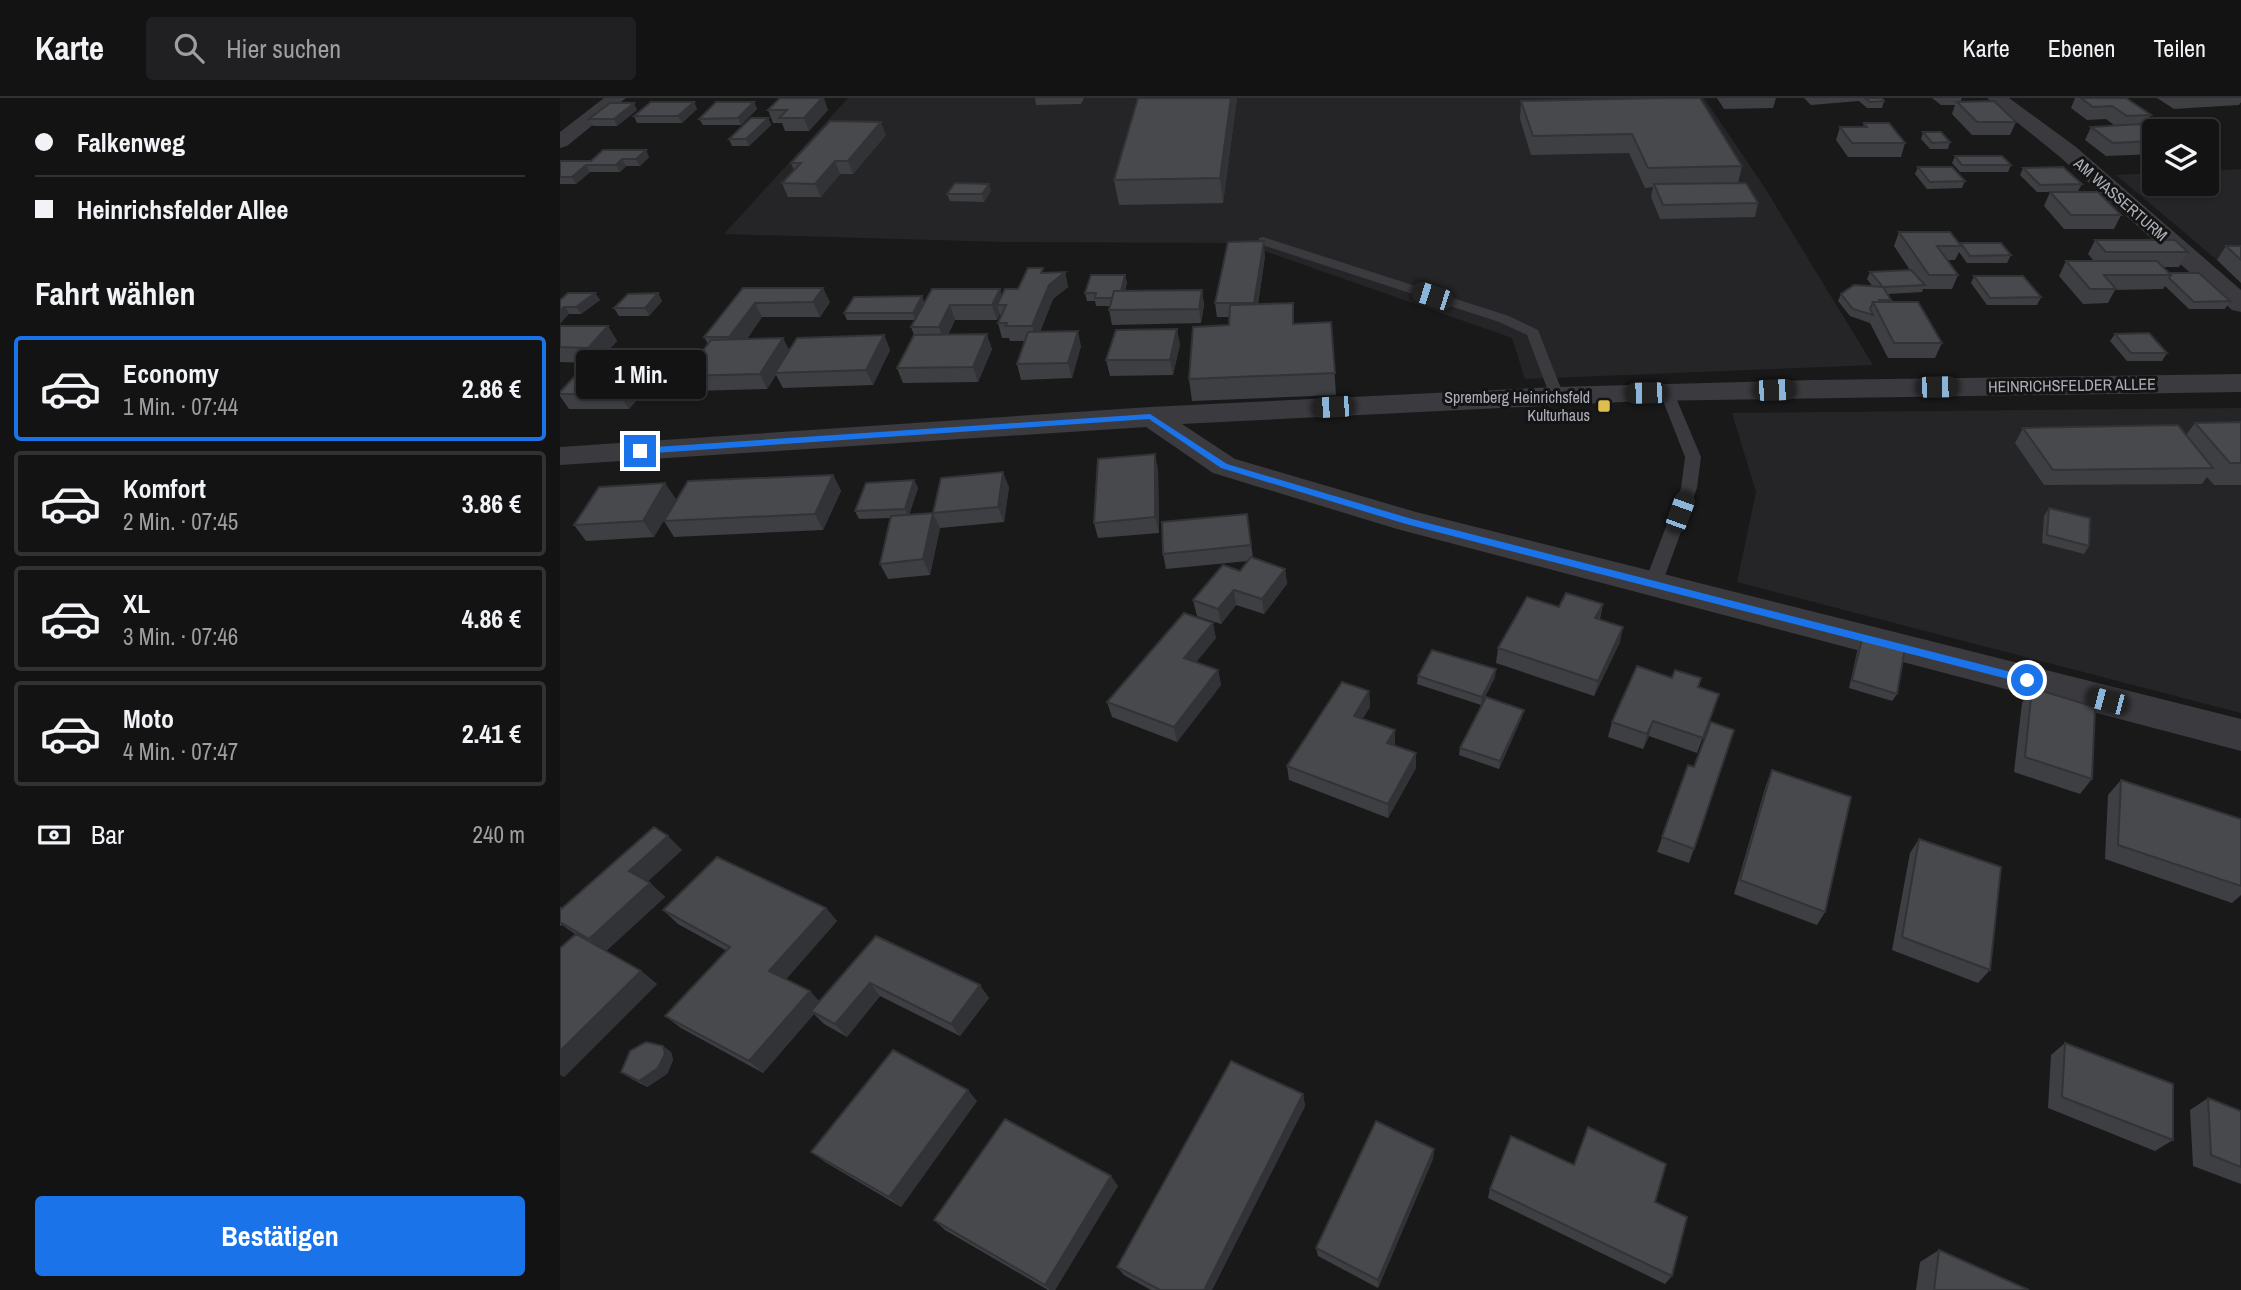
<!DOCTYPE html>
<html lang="de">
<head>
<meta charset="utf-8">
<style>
  :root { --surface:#131314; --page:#202022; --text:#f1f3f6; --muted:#9d9ea0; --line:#323234; --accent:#1a73e8 }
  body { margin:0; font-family:"Archivo Narrow",sans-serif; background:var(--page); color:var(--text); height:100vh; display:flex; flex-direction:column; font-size:26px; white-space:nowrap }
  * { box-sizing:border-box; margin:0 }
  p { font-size:23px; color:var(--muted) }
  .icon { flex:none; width:38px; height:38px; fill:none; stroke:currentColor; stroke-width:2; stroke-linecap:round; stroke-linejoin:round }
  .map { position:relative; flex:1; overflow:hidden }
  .drawer { display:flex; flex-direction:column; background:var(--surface); width:560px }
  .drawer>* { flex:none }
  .hud { display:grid; align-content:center; height:154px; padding:0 35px; background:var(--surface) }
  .tools { position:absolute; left:1582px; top:21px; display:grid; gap:14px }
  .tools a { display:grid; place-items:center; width:77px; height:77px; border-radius:7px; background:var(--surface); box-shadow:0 2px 5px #0004,0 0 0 2px var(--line); font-size:35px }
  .end { position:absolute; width:32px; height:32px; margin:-16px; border:9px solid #1a73e8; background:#fff; box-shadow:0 0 0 4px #fff }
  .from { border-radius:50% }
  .bubble { position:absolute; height:49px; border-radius:7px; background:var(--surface); box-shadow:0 2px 5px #0004,0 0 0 2px var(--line); font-size:23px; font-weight:800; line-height:49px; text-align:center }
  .car { position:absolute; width:21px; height:42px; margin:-21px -10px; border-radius:9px; box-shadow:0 0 5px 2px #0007; background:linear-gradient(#222 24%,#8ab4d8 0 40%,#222 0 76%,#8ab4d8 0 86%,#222 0) }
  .hud b { display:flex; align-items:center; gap:24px; height:66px; font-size:26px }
  .hud b+b { border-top:2px solid var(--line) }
  .hud i { width:18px; height:18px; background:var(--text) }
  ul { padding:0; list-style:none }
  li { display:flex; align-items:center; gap:21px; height:105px; margin:0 14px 10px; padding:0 21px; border:4px solid var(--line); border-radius:7px }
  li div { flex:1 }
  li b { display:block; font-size:26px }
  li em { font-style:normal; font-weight:800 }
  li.on { border-color:var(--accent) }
  li>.icon { width:63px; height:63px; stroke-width:1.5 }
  h2 { padding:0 35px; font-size:32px; line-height:84px }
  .pay { display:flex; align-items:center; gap:18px; height:77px; padding:0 35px; font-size:26px }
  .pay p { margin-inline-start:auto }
  .action { display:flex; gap:14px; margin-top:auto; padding:14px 35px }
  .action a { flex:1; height:80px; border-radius:7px; background:var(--accent); color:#fff; font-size:28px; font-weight:800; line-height:80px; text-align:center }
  header { display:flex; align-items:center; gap:42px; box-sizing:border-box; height:98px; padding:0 35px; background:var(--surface); border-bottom:2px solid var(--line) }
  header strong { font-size:33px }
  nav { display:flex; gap:38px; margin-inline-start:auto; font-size:24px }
  .search { width:490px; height:63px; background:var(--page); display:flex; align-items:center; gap:18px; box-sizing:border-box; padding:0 24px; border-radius:7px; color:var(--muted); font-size:26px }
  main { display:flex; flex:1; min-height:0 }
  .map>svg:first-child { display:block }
  .built { fill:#252527 }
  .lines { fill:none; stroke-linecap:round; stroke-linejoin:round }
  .lane { fill:#3a3a3f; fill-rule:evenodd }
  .street { fill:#3a3a3f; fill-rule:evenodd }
  .wall { fill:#3e3f42 }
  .shaded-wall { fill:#323336 }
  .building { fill:#48494d; stroke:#323336; stroke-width:2 }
  .route { fill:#1a73e8 }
  .poi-dot { fill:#debe4d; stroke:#141415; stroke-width:2.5 }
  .labels { text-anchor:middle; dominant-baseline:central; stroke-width:6; stroke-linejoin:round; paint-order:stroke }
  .far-street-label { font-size:16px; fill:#acafb9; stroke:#141415 }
  .far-poi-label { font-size:16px; fill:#acafb9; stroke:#141415; text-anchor:end }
</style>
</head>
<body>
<header>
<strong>Karte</strong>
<div class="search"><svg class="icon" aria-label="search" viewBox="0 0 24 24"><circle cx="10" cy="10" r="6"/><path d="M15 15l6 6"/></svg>Hier suchen</div>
<nav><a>Karte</a><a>Ebenen</a><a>Teilen</a></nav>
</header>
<main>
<section class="drawer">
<div class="hud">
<b><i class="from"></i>Falkenweg</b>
<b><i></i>Heinrichsfelder Allee</b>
</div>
<h2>Fahrt wählen</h2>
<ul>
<li class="on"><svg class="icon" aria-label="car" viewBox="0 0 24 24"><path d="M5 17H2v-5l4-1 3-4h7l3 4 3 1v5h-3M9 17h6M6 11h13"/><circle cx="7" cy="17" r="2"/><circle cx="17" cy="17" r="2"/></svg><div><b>Economy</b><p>1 Min. · 07:44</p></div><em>2.86 €</em></li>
<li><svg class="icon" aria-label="car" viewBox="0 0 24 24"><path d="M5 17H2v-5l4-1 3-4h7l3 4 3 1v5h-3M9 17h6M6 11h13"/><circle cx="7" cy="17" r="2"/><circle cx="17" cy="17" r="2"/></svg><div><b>Komfort</b><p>2 Min. · 07:45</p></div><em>3.86 €</em></li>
<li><svg class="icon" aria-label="car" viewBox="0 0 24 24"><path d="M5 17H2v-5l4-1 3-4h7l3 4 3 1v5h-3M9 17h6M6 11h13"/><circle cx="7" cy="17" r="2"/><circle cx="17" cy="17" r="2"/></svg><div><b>XL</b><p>3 Min. · 07:46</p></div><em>4.86 €</em></li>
<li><svg class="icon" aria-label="car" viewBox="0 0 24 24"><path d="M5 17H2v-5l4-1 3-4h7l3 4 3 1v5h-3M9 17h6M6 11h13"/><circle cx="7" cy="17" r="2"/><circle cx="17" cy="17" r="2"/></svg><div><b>Moto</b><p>4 Min. · 07:47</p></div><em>2.41 €</em></li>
</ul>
<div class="pay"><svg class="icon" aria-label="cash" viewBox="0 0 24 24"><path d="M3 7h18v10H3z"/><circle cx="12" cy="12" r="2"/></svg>Bar<p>240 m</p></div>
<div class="action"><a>Bestätigen</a></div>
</section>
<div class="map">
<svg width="1681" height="1192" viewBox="0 0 1681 1192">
  <rect width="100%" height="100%" fill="#19191a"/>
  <!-- built -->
  <path class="built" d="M288 0H1144L1203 87 1313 267 965 281 952 240 696 150 674 145 443 144 164 136Z
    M1681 71V162H1657L1556 77 1594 75V86H1647V73Z
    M1681 310V615L1177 484 1196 394 1172 315Z"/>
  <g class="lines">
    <!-- lane -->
    <path class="lane" d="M703 139 949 218 978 232 1004 298 997 302 990 298 967 237 939 224 699 146V140Z
      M1107 291 1114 295 1141 359 1137 390 1102 486 1093 492 1084 486 1121 390 1125 359 1100 295Z"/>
    <!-- street -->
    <path class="street" d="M44 0H66L7 48 0 50V34Z
      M1427 0H1449L1516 49 1681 192V214L1672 212 1500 59Z
      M1681 276V294L1082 303 622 326 675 361 856 414 1681 621V653L837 431 653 375 586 329 0 367V349L590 309 996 289 1253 282Z"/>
  </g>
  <!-- wall -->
  <path class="wall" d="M475 0H524L521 6 476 7Z
    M578 0H677L663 105 559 107 554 82Z
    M1157 0H1216L1213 10 1164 11Z
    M1244 0H1322L1324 3 1322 10H1307L1299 3 1251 7Z
    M1372 0H1402L1400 4 1456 24 1450 37H1412L1392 16 1395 7H1381Z
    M1515 0H1566L1591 17 1585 29 1594 35V56L1546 58 1525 42 1531 29 1555 28 1546 21 1527 22 1511 10Z
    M1597 0H1681V4L1679 7 1614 11Z
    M961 3 1182 68 1178 85 1198 105 1195 119 1100 121 1091 99 1093 89 1085 90 1069 55 971 57 960 21Z
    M134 4 137 11 122 25H77L74 18Z
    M194 4 197 11 181 27H143L139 21Z
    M77 12 57 28H33L29 21Z
    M208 12H268L249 33H225L222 25H213Z
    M208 20 211 27 189 48H172L169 41Z
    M1304 25 1345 45 1341 59H1288L1276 42 1280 29H1303Z
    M1363 34 1390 44 1388 51H1370L1361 41Z
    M326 37 293 76H280L261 99H228L222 85 234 72 231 65Z
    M86 52 89 59 80 68H66L60 74H30L16 86H0V63H31Z
    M1395 58 1451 67 1448 74H1400L1392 65Z
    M1358 69 1405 83 1402 90 1367 91 1355 76Z
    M1463 70 1522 86 1518 93 1493 94 1561 117 1554 131H1504L1484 108 1490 94H1477L1460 77Z
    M431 93 424 104 390 103 387 96Z
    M1339 134 1400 147 1401 145 1451 157 1447 165H1407L1399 154 1395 162H1388L1398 177 1392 191H1363L1362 194 1328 196 1331 202 1330 204 1382 245 1375 260H1328L1310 225 1290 218 1278 203 1281 196 1313 189 1307 181 1310 174 1350 172 1334 148Z
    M1535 142 1628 154 1619 169H1603L1610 175 1670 203 1665 211H1629L1605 188 1603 191 1555 192 1548 205 1523 206 1499 178 1506 163H1534L1528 156Z
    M1666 148H1681V185L1657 162Z
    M705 158 698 206 734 226 771 224 776 297 632 303 629 281 669 227V219H657L655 205Z
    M505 174 508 189 493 201 480 234 521 248 512 280 461 282 457 266 465 243H450L449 240H442L438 225 441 219 440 216 437 222H395L388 237 432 251 418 284 343 285 337 270 354 237 351 229 355 222H287L284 215 364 205 440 191 442 198 458 191 484 175Z
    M1414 178 1481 199 1477 207H1427L1411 185Z
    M567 184 565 193 642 192 644 207 641 225 552 227 549 212 550 208H536L535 203H527L525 195Z
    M183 190 270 204 260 219H202L187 241 229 252 324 237 330 252 313 287 223 290 216 277 207 291 133 293 124 278 148 246 144 239Z
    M35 195 40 202 21 216H9L0 202Z
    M98 195 102 203 89 218H59L54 210Z
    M0 228H48L57 243 45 256 75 268 93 283 69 311H9L0 298V294L28 265 0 264Z
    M1555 236 1607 255 1602 263H1567L1550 243Z
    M620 246 613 277 550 278 546 262Z
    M1681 324V387H1654L1647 379 1642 386 1484 387 1455 345 1463 330 1626 337 1635 325Z
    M598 371 599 435 538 440 534 425Z
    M273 377 281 393 263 432 114 439 104 423Z
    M354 382 358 390 349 417 373 415 380 430 370 477 328 481 320 466 330 420 299 421 295 413Z
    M449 389 444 424 380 430 373 415Z
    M116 401 94 439 26 443 14 427Z
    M1489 410 1529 448 1524 456 1482 445 1484 418Z
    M687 416 693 460 725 471 727 486 704 516 676 507 661 526 637 518 633 502 680 473 688 463 606 471 603 456Z
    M1043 506 1040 521 1060 544 1034 598 936 565 938 550 999 509Z
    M1303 537 1337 596 1332 603 1289 590 1299 545Z
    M656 540 636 564 658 572 661 587 617 644 552 619 547 604Z
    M858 578 935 579 921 607 857 586Z
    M1138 589 1159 596 1137 655 1089 638 1083 651 1048 639 1052 624Z
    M1472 590 1532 681 1520 696 1454 674 1462 605Z
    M809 593 810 609 802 621 835 632V647L856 670 828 720 729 682 727 668Z
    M962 619 939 671 899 657 900 650Z
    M1128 667 1134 751 1129 765 1097 754Z
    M1212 672 1265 814 1257 827 1174 796 1206 687Z
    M1561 682 1681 721V797L1672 805 1545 761 1548 697Z
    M1359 741 1430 872 1418 885 1332 852 1350 755Z
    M122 752 88 783 105 799 46 853 81 873 97 886 4 979 15 836 2 827 0 828V809L3 810Z
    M266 810 277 823 226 881 260 904 316 838 429 900 400 938 320 898 287 939 264 926 254 916 203 975 121 930 105 918 167 853 118 826 103 812Z
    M1505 945 1613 1042 1595 1053 1488 1010 1491 957Z
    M103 948 111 954 113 962 107 976 87 989 70 980 61 974Z
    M743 996 745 1008 652 1192H591L564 1177 557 1169Z
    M1648 1000 1681 1013V1086L1633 1068 1630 1012Z
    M417 1003 341 1109 265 1064 251 1054Z
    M874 1051 873 1061 818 1190 758 1158 756 1150Z
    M558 1088 495 1192H488L385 1132 374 1122Z
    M930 1091 1095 1104 1112 1178 1105 1186 928 1100Z
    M1379 1152 1469 1192H1356L1360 1164Z"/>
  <!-- shaded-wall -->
  <path class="shaded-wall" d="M262 0H264L268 12 249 33 244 20Z
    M671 0H677L663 105 660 80Z
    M134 4 137 11 122 25 118 18Z
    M194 4 197 11 181 27 178 20Z
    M74 5 77 12 57 28 54 21Z
    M208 20 211 27 189 48 186 41Z
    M321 24 326 37 293 76 288 63Z
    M86 52 89 59 80 68 76 61Z
    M62 61 66 68 60 74 56 67Z
    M275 63 280 76 261 99 255 86Z
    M26 67 30 74 16 86 12 79Z
    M429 86 431 93 424 104 422 96Z
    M704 143 705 158 696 219 694 205Z
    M505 174 508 189 493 201 476 243 472 228 489 187Z
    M565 177 567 184 560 208 559 200Z
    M263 190 270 204 260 219 253 204Z
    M440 191 444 206 437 207 440 216 437 222 432 207Z
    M642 192 644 207 641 225 639 211Z
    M35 195 40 202 21 216 16 209Z
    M98 195 102 203 89 218 85 210Z
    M362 198 365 206 355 222 353 215Z
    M195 205 202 219 177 254 169 239Z
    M390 207 395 222 384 244 379 229Z
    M4 209 9 216 0 226V213Z
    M48 228 57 243 37 265 28 250Z
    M617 231 620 246 613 277 610 262Z
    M518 233 521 248 512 280 508 265Z
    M427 236 432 251 418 284 413 269Z
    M324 237 330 252 313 287 306 272Z
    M223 240 231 255 215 275 216 277 207 291 200 276Z
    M68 256 77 271 57 268Z
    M84 268 93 283 69 311 59 296Z
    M595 356 598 371 599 435 595 419Z
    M443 374 449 389 444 424 438 409Z
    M273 377 281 393 263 432 255 416Z
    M354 382 358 390 348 419 345 411Z
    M105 385 116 401 94 439 83 423Z
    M373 415 380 430 370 477 363 461Z
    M725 471 727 486 704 516 702 501Z
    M674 492 676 507 661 526 658 511Z
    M1043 506 1039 521 1035 520Z
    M653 525 656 540 627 575 624 560Z
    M1063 529 1060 544 1034 598 1038 583Z
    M936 571 935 579 921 607 922 599Z
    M658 572 661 587 617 644 614 629Z
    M809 593 810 609 795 633 794 618Z
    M964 612 962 619 939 671 940 663Z
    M1093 623 1089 638 1083 651 1087 636Z
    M835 632V647L827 645Z
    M856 655V670L828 720V706Z
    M108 738 122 752 84 787 69 773Z
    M90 785 105 799 45 854 29 841Z
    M266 810 277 823 222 886 209 873Z
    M81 873 97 886 4 979 0 977V953Z
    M310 885 320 898 287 939 275 926Z
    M420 887 429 900 400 938 391 926Z
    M250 893 262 906 251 913 254 916 203 975 189 963Z
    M103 948 111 954 113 962 107 976 87 989 79 983Z
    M408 992 417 1003 341 1109 329 1099Z
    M743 996 745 1008 652 1192H644Z
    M874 1051 873 1061 818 1190V1182Z
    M551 1078 558 1088 495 1192H490L485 1187Z"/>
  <!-- building -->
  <path class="building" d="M220 0H262L244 20H219L227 12H208Z
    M578 0H671L660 80 554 82Z
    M1103 0H1140L1182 68 1088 70 1072 36 973 38 961 3Z
    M1305 0H1322L1324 3 1310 4Z
    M1521 0H1566L1591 17 1567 18 1552 8 1533 9Z
    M1434 3 1456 24H1417L1397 4Z
    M91 4H134L118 18H74Z
    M156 4H194L178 20 139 21Z
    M50 5H74L54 21H29Z
    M191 20H208L186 41H169Z
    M270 23 321 24 288 63H275L255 86 222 85 241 65H231Z
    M1304 25H1329L1345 45H1292L1280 29H1307Z
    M1581 26 1594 35V43L1553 45 1531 29Z
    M1363 34H1381L1390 44 1372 45Z
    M43 52H86L76 61H62L56 67H26L12 79H0V63H31Z
    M1395 58H1442L1451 67H1402Z
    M1358 69H1392L1405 83 1370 84Z
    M1503 69 1522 86 1480 87 1463 70Z
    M395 85 429 86 422 96H387Z
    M1186 85 1198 105 1103 107 1094 86Z
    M1490 94H1538L1561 117H1511Z
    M1339 134H1390L1401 148H1377L1398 177H1369Z
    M1535 142H1615L1628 154H1546Z
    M704 143 694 205H655L668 144Z
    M1401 145H1441L1451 157 1410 158Z
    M1666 148H1681V162Z
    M1506 163H1597L1611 177H1544L1556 191H1530Z
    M468 170H483L481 175 505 174 489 187 472 228H445L447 225H438L446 207H437L445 191H458Z
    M1351 172 1365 187 1323 189 1310 174Z
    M1610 175H1639L1670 203 1634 204 1609 180 1611 177Z
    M531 177H565L561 193H554L552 200H535L536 195H525Z
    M1414 178H1463L1481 199 1430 200Z
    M1294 187 1323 189 1331 202H1319L1320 204H1313L1310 211 1313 217 1293 211 1281 196Z
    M183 190H263L253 204 195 205 169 239H144Z
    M372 191H440L432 207H390L379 229H351Z
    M642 192 639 211 549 212 554 193Z
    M8 195H35L16 209H4L0 213V202Z
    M98 195 85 210H54L68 196Z
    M362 198 353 215H284L294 199Z
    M1313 204H1358L1382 245H1334Z
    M733 205V226L771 224 775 275 629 281 633 229 669 227 670 207Z
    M0 228H48L28 250 0 249Z
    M617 231 610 262H546L556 232Z
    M518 233 508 265 457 266 468 234Z
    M1589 235 1607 255H1571L1555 236Z
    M427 236 413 269 337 270 354 237Z
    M324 237 306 272 215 275 237 240Z
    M223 240 200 276 124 278 151 242Z
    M36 256H68L57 268H84L59 296H0V294Z
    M1681 324V365H1670L1635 325Z
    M1618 327 1653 370 1493 372 1463 330Z
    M595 356V419L534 425 538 361Z
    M443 374 438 409 373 415 381 380Z
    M273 377 255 416 104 423 128 383Z
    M354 382 345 411 295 413 306 385Z
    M105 385 83 423 14 427 39 389Z
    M1489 410 1530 420 1529 448 1487 437Z
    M373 415 363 461 320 466 331 418Z
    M687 416 691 447 603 456 602 424Z
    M691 459 725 471 702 501 674 492 658 511 633 502 663 467 680 473Z
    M1006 495 1043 506 1035 520 1063 529 1038 583 938 550 967 499 999 509Z
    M624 515 653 525 624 560 658 572 614 629 547 604Z
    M1303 537 1345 549 1337 596 1292 582Z
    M872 552 936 571 922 599 858 578Z
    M1077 568 1112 580 1115 572 1141 580 1138 589 1159 596 1143 640 1093 623 1087 636 1052 624Z
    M782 584 809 593 794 618 835 632 827 645 856 655 828 706 727 668Z
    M1472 590 1535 609 1532 681 1465 659Z
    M926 599 964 612 940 663 900 650Z
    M1151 624 1174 632 1134 751 1102 739 1128 667 1134 669Z
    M1212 672 1291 699 1265 814 1180 782Z
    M1561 682 1681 721V788L1558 747Z
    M94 729 108 738 69 773 90 785 29 841 0 824V812Z
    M1359 741 1441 769 1430 872 1342 839Z
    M157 759 266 810 209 873 250 893 189 963 105 918 170 849 103 812Z
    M16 836 81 873 0 953V850Z
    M316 838 420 887 391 926 310 885 275 926 251 913Z
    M86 944 103 948 105 956 98 970 79 983 61 974 70 953Z
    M1505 945 1613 986V1042L1502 999Z
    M333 952 408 992 329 1099 251 1054Z
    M671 963 743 996 644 1192H600L557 1169Z
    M1648 1000 1681 1013V1069L1651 1057Z
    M445 1021 551 1078 485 1187 374 1122Z
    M816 1023 874 1051 818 1182 756 1150Z
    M1028 1029 1106 1066 1095 1104 1127 1119 1112 1178 930 1091 951 1038 1014 1067Z
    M1379 1152 1469 1192H1374Z"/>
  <!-- route -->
  <path class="route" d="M590 316 667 366 852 421 1467 578 1473 582 1467 586 846 426 661 370 589 321 80 356 76 353 80 350Z"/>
  <!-- markers -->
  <rect class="poi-dot" x="1037" y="301" width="14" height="14" rx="3.5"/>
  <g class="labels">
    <!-- far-street labels -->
    <g class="far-street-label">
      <text transform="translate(1561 101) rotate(41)">AM WASSERTURM</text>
      <text transform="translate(1512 287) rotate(-1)">HEINRICHSFELDER ALLEE</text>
    </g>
    <!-- far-poi labels -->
    <g class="far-poi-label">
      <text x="1030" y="299">Spremberg Heinrichsfeld<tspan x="1030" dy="18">Kulturhaus</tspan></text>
    </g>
  </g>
</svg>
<div class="tools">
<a><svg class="icon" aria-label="layers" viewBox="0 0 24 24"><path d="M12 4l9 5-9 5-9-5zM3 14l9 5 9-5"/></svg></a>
</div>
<i class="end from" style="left:1467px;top:582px"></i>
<i class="end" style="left:80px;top:353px"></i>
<div class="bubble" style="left:16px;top:252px;width:130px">1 Min.</div>
<i class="car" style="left:872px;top:198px;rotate:288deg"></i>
<i class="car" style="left:1377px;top:289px;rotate:89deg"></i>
<i class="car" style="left:1214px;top:292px;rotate:88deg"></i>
<i class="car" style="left:1086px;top:295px;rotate:269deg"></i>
<i class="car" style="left:773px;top:309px;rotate:267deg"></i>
<i class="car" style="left:1120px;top:414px;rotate:20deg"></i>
<i class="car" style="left:1547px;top:603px;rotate:285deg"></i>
</div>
</main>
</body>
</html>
